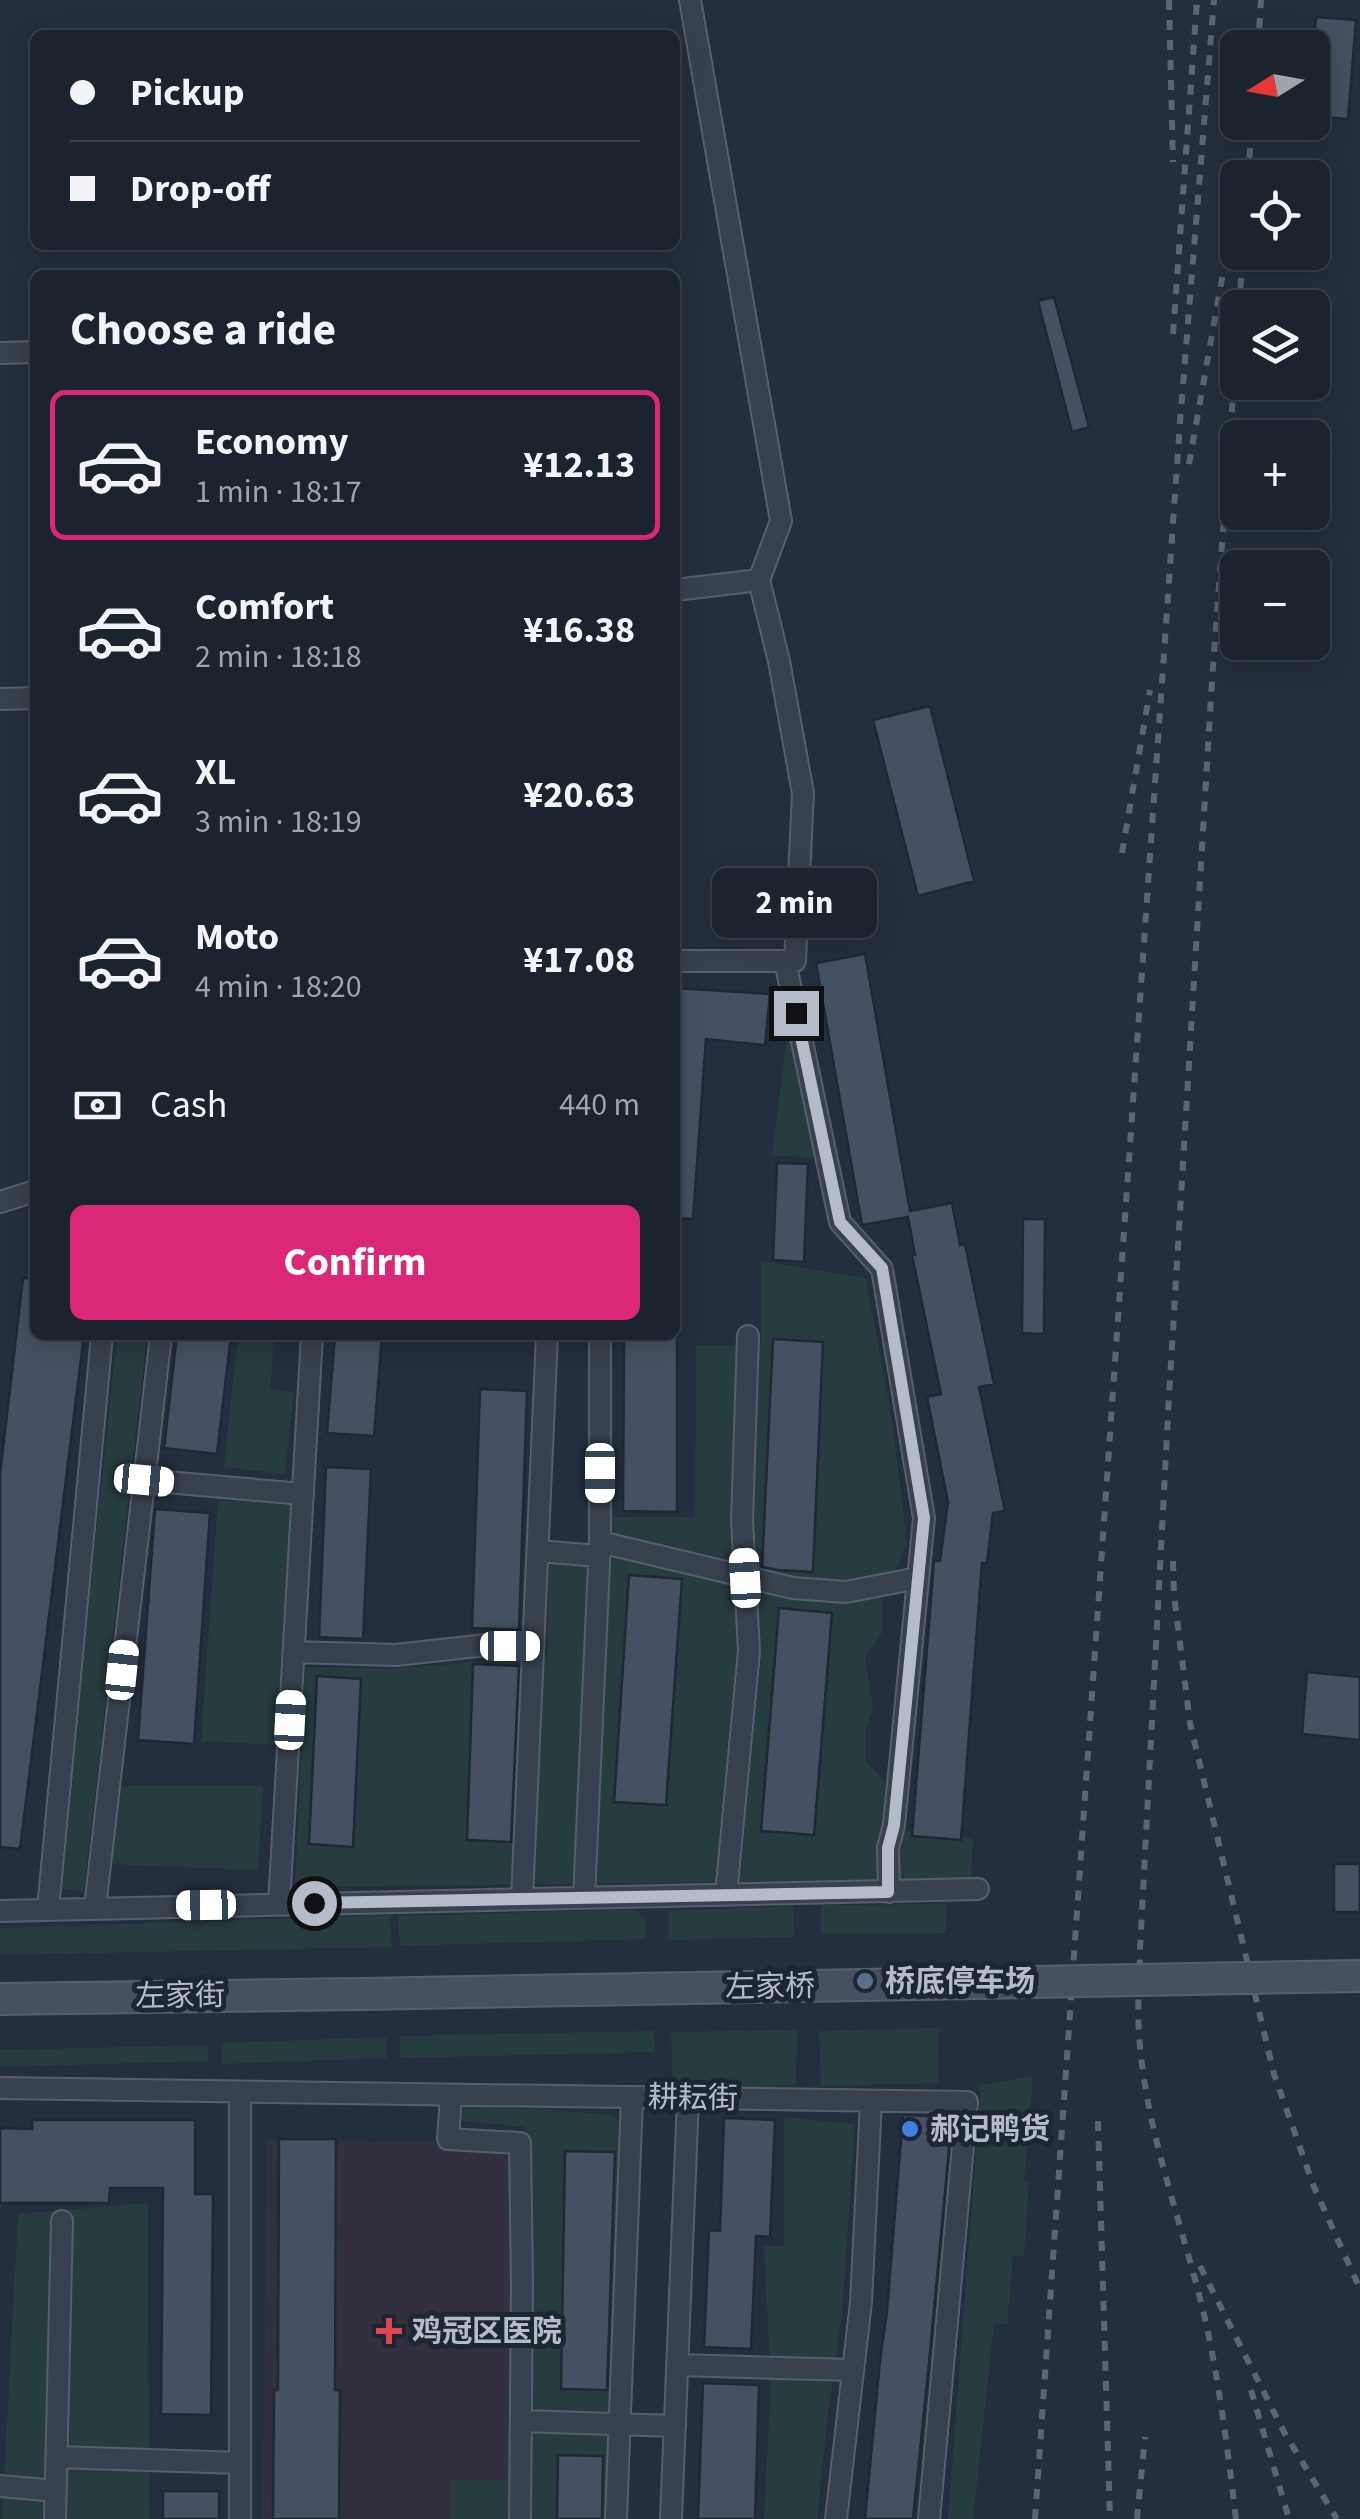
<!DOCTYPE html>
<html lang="en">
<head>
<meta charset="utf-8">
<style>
  :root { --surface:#1b232e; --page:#282f3a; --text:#f1f3f6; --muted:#a0a4aa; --line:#39404a; --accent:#db2777 }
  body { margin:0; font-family:"Source Sans 3","Noto Sans SC",sans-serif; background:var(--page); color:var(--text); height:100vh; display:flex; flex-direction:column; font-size:38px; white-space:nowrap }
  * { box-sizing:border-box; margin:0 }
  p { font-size:32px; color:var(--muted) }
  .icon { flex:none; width:55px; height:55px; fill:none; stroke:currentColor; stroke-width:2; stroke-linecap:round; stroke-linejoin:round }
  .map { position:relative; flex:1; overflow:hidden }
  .details { position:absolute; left:30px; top:270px; width:650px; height:1070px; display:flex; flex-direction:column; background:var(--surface); border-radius:15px; box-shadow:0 5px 25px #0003,0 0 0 2px var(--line) }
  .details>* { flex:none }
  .top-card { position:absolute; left:30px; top:30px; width:650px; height:220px; border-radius:15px; box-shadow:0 5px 25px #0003,0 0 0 2px var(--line); display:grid; align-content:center; height:220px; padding:0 40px; background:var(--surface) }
  .needle { width:65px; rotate:259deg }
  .buttons { position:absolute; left:1220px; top:30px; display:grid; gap:20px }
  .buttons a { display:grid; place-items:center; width:110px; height:110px; border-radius:15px; background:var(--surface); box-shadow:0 5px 25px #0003,0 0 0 2px var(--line); font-size:50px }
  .end { position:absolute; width:45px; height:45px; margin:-22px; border:12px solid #b4bcc9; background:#111; box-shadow:0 0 0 5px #111 }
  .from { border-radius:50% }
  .bubble { position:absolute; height:70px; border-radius:15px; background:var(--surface); box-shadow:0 5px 25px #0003,0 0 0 2px var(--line); font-size:32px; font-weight:700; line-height:70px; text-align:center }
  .car { position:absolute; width:30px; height:60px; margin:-30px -15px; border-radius:12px; box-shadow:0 0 8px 2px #0007; background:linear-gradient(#fff 24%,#345 0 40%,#fff 0 76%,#345 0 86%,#fff 0) }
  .top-card b { display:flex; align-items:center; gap:35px; height:95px; font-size:38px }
  .top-card b+b { border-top:2px solid var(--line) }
  .top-card i { width:25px; height:25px; background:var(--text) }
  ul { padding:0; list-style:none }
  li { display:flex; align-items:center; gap:30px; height:150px; margin:0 20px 15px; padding:0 20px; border:5px solid transparent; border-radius:15px }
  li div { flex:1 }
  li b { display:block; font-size:38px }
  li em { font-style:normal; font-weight:700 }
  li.on { border-color:var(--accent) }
  li>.icon { width:90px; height:90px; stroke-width:1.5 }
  h2 { padding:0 40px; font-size:45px; line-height:120px }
  .pay { display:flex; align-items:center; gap:25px; height:110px; padding:0 40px; font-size:38px }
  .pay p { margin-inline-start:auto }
  .primary-button { display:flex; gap:20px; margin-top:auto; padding:20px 40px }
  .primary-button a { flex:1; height:115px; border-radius:15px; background:var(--accent); color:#fff; font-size:40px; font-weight:700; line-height:115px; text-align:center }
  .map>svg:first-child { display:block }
  .medical { fill:#32303f }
  .green { fill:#263c3f; fill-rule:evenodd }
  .building { fill:#455162; stroke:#1f2835; stroke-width:2.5 }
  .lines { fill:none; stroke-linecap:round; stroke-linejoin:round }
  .street-casing { stroke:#565f6c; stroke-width:24 }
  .secondary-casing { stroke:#565f6c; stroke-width:34 }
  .street { stroke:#38414e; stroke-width:20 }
  .secondary { stroke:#465061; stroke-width:30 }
  .rail { stroke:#5a6575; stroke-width:6; stroke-dasharray:10 10; stroke-linecap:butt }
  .secondary-bridge-casing { stroke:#565f6c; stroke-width:34; stroke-linecap:butt }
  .secondary-bridge { stroke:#465061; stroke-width:30 }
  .route { stroke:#b4bcc9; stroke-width:12 }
  .service-dot { fill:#5c6f8a; stroke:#1d2633; stroke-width:4 }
  .shop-dot { fill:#3f7fe0; stroke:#1d2633; stroke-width:4 }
  .health-dot { fill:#e0444e; stroke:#1d2633; stroke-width:4 }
  .labels { text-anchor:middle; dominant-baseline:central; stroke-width:10; stroke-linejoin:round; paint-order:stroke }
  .poi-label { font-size:30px; font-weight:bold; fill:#b4bcc9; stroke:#1d2633; text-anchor:start }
  .street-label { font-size:30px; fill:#b4bcc9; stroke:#1d2633 }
</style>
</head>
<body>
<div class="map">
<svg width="1360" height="2519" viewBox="0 0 1360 2519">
  <rect width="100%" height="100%" fill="#242f3e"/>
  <!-- medical -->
  <path class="medical" d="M267 2140 516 2143 511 2519H262Z"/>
  <!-- green -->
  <path class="green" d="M789 1023 815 1158 772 1155Z
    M761 1261 866 1278 892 1420 907 1543 882 1600V1633L865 1657 873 1709 865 1731V1760L884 1781 886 1828 973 1839 971 1879 295 1887 305 1667 384 1669 547 1657 549 1562 615 1559 612 1517H695L696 1346H761ZM773 1340 823 1342 812 1572 762 1569ZM630 1575 682 1579 665 1805 614 1801ZM779 1609 832 1613 761 1831V1830ZM473 1665 521 1667 514 1842 467 1839ZM317 1677 361 1679 352 1847 309 1844Z
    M117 1335H147L84 1891 59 1888Z
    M238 1335H275L270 1389 294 1392 285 1474 224 1467Z
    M218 1501H291L276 1745 201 1741Z
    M114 1786H263L258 1870 107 1864Z
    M947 1904 945 1933 821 1934V1905Z
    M793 1906 794 1937 669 1940V1911Z
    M634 1909 646 1919 645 1939 400 1946 398 1916Z
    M390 1915 392 1947 0 1955V1928Z
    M939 2028 938 2083 821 2086 819 2031Z
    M797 2030 796 2086 673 2089 671 2032Z
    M654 2031 655 2052 400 2058V2036Z
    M386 2037 387 2058 222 2064V2043Z
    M208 2045 209 2061 0 2067V2050Z
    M1033 2076 1024 2181 1029 2182 1024 2256 1013 2255 1007 2324 994 2323 973 2519H948L981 2085Z
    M463 2105 606 2114 622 2122 608 2519H602L603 2456 558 2455 557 2519H528V2195L525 2127 462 2121ZM565 2151 615 2153 610 2390 561 2388Z
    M784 2117 855 2124 842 2314 827 2421 817 2519H764L771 2383 764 2246H784Z
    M148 2203 149 2519H2L18 2214Z
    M450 2479 513 2480V2519H449Z"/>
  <!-- building -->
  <path class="building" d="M1316 17 1356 20 1348 119 1312 116V63Z
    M1054 297 1089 427 1072 432 1038 301Z
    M930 706 974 881 918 896 873 720Z
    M865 954 910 1211 952 1203 960 1245 965 1244 994 1384 979 1387 1005 1511 993 1513 987 1563H982L961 1840 912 1836 934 1561H940L948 1502 927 1397 941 1394 912 1255H915L908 1217 862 1225 816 963Z
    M675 988 770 994 765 1045 706 1039 693 1219 675 1218Z
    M777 1163 808 1164 804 1262 773 1260Z
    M1023 1219H1045L1044 1334 1022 1333Z
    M23 1278 35 1279V1335H84L20 1849 0 1847V1474Z
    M177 1335H231L217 1454 164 1448Z
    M335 1335H382L374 1436 327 1433Z
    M624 1335H677V1512L623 1511Z
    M773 1339 823 1342 813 1572 778 1570 762 1567Z
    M480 1389 527 1391 519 1630 472 1628Z
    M326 1467 371 1469 363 1639 319 1637Z
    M155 1509 210 1513 194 1744 138 1740Z
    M629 1575 682 1579 666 1805 614 1802Z
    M779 1608 832 1613 814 1835 761 1831Z
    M473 1664 519 1666 511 1842 467 1840Z
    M1307 1672 1360 1677V1740L1302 1734Z
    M317 1676 361 1679 353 1847 309 1844Z
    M1334 1864H1360V1912H1334Z
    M903 2115 952 2117 929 2363 913 2519H865L880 2361 887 2311Z
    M724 2118 775 2120 770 2237 756 2236 751 2349 704 2347 709 2230 720 2231Z
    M32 2120H195V2194H213L211 2415 161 2414 163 2188H110L109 2203H0V2128L32 2129Z
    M279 2139H336L335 2390H340L339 2519H273L274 2390H278Z
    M565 2151 615 2152 607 2390 561 2389Z
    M703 2383 759 2385 755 2519H698Z
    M558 2455 603 2456 602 2519H557Z
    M163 2491H219V2519H163Z"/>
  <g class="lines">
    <defs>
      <path id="street" d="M690 0 781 521 759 580
        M0 353 35 352
        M675 590 759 580 779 661 803 793 795 961H675
        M0 699 35 698
        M785 961 840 1222 882 1269 924 1518 894 1825 888 1848 889 1892
        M0 1202 35 1191
        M144 1480 303 1494
        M600 1542 793 1588 846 1592 918 1578
        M538 1551 599 1556
        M294 1652 396 1655 486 1645H533
        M726 1895 749 1651 742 1520 748 1336
        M584 1898 600 1542V1335
        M522 1899 547 1335
        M279 1904 312 1335
        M95 1908 161 1335
        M48 1909 102 1335
        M0 1911 978 1889
        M0 2088 967 2102 929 2519
        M240 2092V2519
        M451 2095 448 2139 520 2143 522 2286 520 2519
        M678 2365 853 2370
        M521 2421 675 2426
        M57 2457 240 2463
        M0 2486 56 2491
        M55 2519 62 2221
        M616 2519 632 2097
        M671 2519 688 2098
        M836 2519 861 2302 871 2101"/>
      <path id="secondary" d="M0 1999 361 1994"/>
    </defs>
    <!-- street casing -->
    <use href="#street" class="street-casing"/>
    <!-- secondary casing -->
    <use href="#secondary" class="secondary-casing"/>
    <!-- street -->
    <use href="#street" class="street"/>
    <!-- secondary -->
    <use href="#secondary" class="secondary"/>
    <!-- rail -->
    <path class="rail" d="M1169 0 1173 162
      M1258 48 1261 0
      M1248 178 1252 122
      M1239 308 1243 252
      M1173 334 1197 0
      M1189 464 1223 273
      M1122 853 1150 690
      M1173 1561 1174 1595 1190 1723 1274 2074 1314 2187 1360 2289
      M1098 2121 1110 2519
      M1200 2266 1284 2432 1337 2519
      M1251 2390 1289 2519
      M1035 2519 1180 422 1214 0
      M1137 2519 1145 2437
      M1236 2519C1228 2453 1220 2387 1206 2323 1184 2226 1145 2133 1139 2033 1137 2005 1140 1977 1140 1949L1169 1396 1212 681 1238 327"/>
    <defs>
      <path id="secondary-bridge" d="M361 1994 1360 1976"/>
    </defs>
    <!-- secondary-bridge casing -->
    <use href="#secondary-bridge" class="secondary-bridge-casing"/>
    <!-- secondary-bridge -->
    <use href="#secondary-bridge" class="secondary-bridge"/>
  </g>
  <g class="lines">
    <!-- route -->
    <path class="route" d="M314 1903 888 1892V1848L894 1825 924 1518 882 1268 840 1222 796 1013"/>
  </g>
  <!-- markers -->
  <circle class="service-dot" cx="865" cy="1981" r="10"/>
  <circle class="shop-dot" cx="910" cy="2129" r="10"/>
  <path class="health-dot" d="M384 2316h10v10h10v10h-10v10h-10v-10h-10v-10h10z"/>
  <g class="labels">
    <!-- poi labels -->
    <g class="poi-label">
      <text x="885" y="1981">桥底停车场</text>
      <text x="930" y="2129">郝记鸭货</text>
      <text x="412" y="2331">鸡冠区医院</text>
    </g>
    <!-- street labels -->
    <g class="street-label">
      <text transform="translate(770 1987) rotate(-1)">左家桥</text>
      <text transform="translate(180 1996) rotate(-1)">左家街</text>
      <text transform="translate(693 2098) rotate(1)">耕耘街</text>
    </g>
  </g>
</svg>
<div class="buttons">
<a><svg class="needle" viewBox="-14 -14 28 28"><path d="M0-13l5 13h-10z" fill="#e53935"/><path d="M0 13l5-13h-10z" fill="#a0a4aa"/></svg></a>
<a><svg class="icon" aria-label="locate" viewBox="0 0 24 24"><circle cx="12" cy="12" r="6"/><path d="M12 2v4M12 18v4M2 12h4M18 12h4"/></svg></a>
<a><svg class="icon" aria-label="layers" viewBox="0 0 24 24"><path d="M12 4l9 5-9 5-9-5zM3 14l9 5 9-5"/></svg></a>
<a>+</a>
<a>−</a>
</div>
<i class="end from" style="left:314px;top:1903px"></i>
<i class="end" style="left:796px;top:1013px"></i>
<div class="bubble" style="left:712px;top:868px;width:165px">2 min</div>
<i class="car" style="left:600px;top:1473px;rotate:180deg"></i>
<i class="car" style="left:144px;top:1480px;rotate:95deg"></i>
<i class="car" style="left:745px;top:1578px;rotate:357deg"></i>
<i class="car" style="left:510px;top:1646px;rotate:90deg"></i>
<i class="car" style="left:122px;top:1670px;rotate:6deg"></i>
<i class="car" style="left:290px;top:1720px;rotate:3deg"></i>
<i class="car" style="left:206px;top:1905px;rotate:269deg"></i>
<div class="top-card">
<b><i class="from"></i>Pickup</b>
<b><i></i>Drop-off</b>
</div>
<section class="details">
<h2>Choose a ride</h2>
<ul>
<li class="on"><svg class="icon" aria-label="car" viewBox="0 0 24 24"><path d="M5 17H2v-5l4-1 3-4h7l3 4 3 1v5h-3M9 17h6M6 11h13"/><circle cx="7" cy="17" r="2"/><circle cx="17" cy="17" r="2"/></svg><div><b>Economy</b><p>1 min · 18:17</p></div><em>¥12.13</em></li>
<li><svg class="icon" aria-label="car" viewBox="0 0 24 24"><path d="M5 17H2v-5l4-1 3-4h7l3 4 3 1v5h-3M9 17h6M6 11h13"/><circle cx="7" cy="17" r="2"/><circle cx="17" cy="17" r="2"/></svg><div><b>Comfort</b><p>2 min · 18:18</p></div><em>¥16.38</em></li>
<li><svg class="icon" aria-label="car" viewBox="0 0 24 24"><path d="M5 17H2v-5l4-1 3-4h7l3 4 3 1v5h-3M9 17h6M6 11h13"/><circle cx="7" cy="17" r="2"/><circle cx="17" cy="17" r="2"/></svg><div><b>XL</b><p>3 min · 18:19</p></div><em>¥20.63</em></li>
<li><svg class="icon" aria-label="car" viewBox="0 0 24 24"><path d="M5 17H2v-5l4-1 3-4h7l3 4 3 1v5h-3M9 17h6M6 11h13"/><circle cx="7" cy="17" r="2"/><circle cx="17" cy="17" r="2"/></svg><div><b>Moto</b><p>4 min · 18:20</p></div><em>¥17.08</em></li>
</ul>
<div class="pay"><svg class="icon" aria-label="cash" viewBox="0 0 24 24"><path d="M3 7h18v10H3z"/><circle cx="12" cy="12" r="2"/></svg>Cash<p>440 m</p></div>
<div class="primary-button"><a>Confirm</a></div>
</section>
</div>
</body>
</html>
